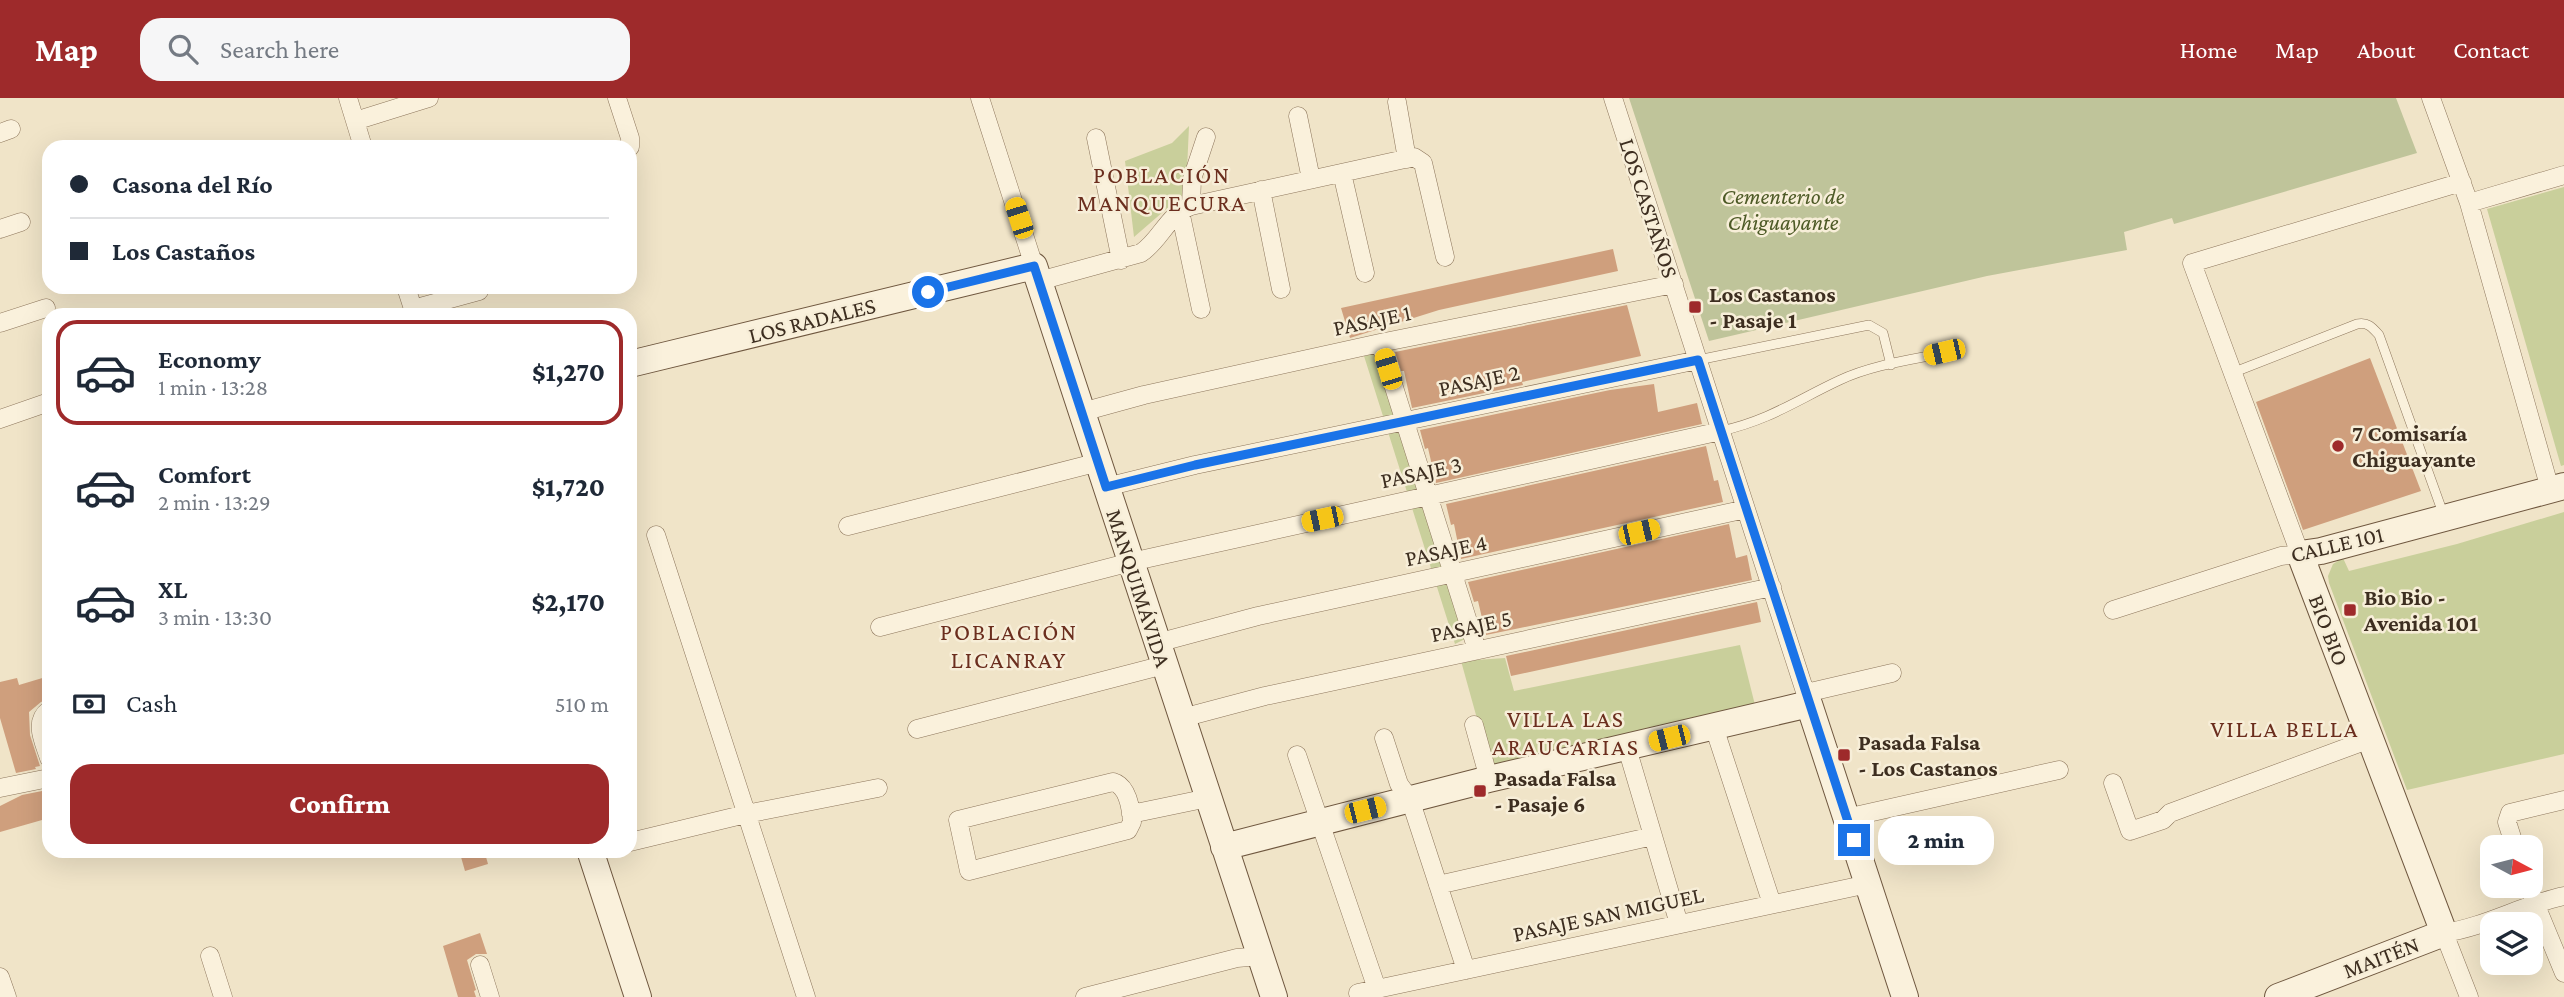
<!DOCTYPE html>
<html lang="en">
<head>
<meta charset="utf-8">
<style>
  :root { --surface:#fff; --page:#f6f6f7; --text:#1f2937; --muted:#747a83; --line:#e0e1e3; --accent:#9e2a2b }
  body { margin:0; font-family:"Crimson Pro",serif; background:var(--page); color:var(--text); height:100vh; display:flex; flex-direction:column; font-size:26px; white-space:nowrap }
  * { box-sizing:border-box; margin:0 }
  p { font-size:23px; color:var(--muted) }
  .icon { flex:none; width:38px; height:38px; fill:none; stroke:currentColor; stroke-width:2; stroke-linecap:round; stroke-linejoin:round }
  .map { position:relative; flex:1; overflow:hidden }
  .sheet { position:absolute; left:42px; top:210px; width:595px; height:550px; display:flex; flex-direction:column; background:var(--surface); border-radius:21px; box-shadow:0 7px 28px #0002 }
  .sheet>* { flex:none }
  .top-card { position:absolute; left:42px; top:42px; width:595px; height:154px; border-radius:21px; box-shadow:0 7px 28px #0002; display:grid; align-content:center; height:154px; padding:0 28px; background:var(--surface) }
  .needle { width:46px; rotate:97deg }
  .buttons { position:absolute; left:2480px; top:737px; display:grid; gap:14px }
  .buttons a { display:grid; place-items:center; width:63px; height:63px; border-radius:14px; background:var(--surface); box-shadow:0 7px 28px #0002; font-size:35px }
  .end { position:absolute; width:32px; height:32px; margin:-16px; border:9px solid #1a73e8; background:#fff; box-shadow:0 0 0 4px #fff }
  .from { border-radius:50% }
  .bubble { position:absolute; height:49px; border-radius:21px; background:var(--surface); box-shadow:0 7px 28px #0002; font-size:23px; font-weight:800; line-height:49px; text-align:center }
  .car { position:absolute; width:21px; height:42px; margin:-21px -10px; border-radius:9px; box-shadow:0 0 5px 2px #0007; background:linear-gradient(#f5c518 24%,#345 0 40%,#f5c518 0 76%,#345 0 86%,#f5c518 0) }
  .top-card b { display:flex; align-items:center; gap:24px; height:66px; font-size:26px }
  .top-card b+b { border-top:2px solid var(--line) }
  .top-card i { width:18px; height:18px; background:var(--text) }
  ul { padding:12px 0 0; list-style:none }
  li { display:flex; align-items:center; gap:21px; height:105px; margin:0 14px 10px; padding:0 14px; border:4px solid transparent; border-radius:21px }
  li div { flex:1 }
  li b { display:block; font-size:26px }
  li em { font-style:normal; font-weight:800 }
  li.current { border-color:var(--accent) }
  li>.icon { width:63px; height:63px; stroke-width:1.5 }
  .pay { display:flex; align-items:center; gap:18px; height:77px; padding:0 28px; font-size:26px }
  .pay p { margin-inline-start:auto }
  .cta { display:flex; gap:14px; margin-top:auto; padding:14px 28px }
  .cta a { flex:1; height:80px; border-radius:21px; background:var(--accent); color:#fff; font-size:28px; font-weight:800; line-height:80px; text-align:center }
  header { display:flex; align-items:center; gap:42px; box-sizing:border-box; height:98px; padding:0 35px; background:var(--accent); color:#fff }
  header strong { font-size:33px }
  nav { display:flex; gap:38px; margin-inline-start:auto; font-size:24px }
  .search { width:490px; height:63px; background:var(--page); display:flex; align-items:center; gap:18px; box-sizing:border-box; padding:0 24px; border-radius:21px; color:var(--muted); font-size:26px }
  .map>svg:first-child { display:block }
  .green { fill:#c9cf9b }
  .cemetery { fill:#bfc49a }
  .building { fill:#cf9f7d }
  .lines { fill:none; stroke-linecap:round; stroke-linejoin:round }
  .lane-casing { stroke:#8d765c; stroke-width:10 }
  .street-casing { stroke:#8d765c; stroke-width:19 }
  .secondary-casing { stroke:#6f573f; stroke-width:28 }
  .lane { stroke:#faf1dc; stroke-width:9 }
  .street { stroke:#faf1dc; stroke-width:18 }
  .secondary { stroke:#faf1dc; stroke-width:26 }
  .route { stroke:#1a73e8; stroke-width:9 }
  .poi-dot { fill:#9e2a2b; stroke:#f7eed8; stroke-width:2.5 }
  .labels { text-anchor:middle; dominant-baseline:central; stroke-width:5; stroke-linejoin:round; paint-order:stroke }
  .park-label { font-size:23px; font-style:italic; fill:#4d5a26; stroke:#f7eed8 }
  .street-label { font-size:23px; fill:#3d2e20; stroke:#f7eed8 }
  .poi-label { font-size:23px; font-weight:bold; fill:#3d2e20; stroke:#f7eed8; text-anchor:start }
  .neighbourhood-label { font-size:24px; letter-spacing:2px; fill:#6b2e1e; stroke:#f7eed8 }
</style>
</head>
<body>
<header>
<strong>Map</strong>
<div class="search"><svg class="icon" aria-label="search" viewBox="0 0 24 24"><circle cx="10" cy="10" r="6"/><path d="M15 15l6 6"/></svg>Search here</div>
<nav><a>Home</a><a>Map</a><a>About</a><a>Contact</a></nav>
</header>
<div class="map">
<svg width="2564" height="899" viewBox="0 0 2564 899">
  <rect width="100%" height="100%" fill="#f0e4c8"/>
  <!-- green -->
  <path class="green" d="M1189 28 1186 94 1134 139 1125 63 1172 45Z
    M2564 89V367L2561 368 2487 111Z
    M1373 256 1377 257 1467 540 1455 546 1364 258Z
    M2564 414V656L2407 692 2329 485 2328 478 2333 466 2343 460 2349 473 2457 446Z
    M1740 547 1755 607 1491 671 1461 563 1505 560 1514 593Z"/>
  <!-- cemetery -->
  <path class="cemetery" d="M1629 0H2396L2417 55 2174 126 2172 120 2124 134 2127 152 1987 178 1709 243Z"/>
  <!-- building -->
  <path class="building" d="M1613 151 1618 173 1439 212 1350 240 1341 210Z
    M1627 207 1641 258 1522 284 1523 287 1412 310 1404 273H1401L1395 254Z
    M2370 260 2421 393 2303 432 2256 304Z
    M1654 286 1658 314 1697 305 1702 326 1436 385 1428 350 1425 351 1420 332 1610 292Z
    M1706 348 1714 383 1718 382 1723 404 1461 461 1454 426 1451 427 1446 406Z
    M1729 426 1736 460 1747 457 1752 482 1486 537 1478 503 1474 504 1468 484Z
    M1757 504 1761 524 1511 578 1506 558Z
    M49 578V601L41 604 29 614 30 637 40 668 35 669 36 671 16 675 0 620V584L17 580 19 587Z
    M42 693 44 698 49 697V720L0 734V708L22 697Z
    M459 752H484L488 766 465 773Z
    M480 835 487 856H476L467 862 476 892 474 893 476 899H458L443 848Z"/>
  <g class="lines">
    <defs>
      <path id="lane" d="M1698 262 1869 227 1883 235 1891 267
        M2232 275 2357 226C2368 224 2372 229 2379 237L2444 418
        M1721 333C1770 322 1797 302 1840 282 1872 267 1910 262 1944 255"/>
      <path id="street" d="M348 0 363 49
        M617 0 630 40V49
        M980 0 1034 168
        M1613 0 1809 606
        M2431 0 2469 105 2550 391
        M1397 4 1407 61
        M1298 18 1311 81
        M355 23 429 0
        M0 35 11 31
        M1096 40 1121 162
        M1342 75 1365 175
        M1261 92 1281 191
        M2469 105 2564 77
        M1191 108 1192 81 1206 39
        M1180 113 1201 211
        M0 131 21 124
        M1039 183 1141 155C1161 142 1167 117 1191 108L1414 59 1423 65 1445 159
        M406 189 415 217
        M413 211 479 193
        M0 225 46 210
        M1380 245 1477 552
        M1082 314 1144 297 1380 245 1674 186
        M0 321 49 304
        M1106 389 1195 367 1698 262
        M848 428 1099 364
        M656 437 806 899
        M2113 512 2281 458 2300 456 2192 165 2462 84
        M880 529 1131 464 1721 333
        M1157 545 1258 518 1746 411
        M1806 595 1892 575
        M49 612C33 624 44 644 49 660
        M1182 620 1265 598 1772 489
        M1474 627 1489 681
        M1714 629 1772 806
        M917 631 1164 567
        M1384 640 1399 686 1410 701 1466 872
        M1627 650 1679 826
        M1297 657 1377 891
        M1113 684C1128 688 1131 711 1132 724L1128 732 969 773 958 722Z
        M2113 685 2130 733 2163 722 2170 715 2370 641
        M0 690 49 680
        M1131 716 1208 700
        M1846 720 2059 672
        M630 744 746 716 878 690
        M2515 749 2507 724 2510 715 2564 702
        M1438 787 1653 738
        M2528 788 2564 875
        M210 858 223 899
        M480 867 490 899
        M0 879 7 899
        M1358 895 1868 786
        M1085 899 1237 860 1261 858
        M2469 899 2444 835C2485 829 2522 807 2564 798"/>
      <path id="secondary" d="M630 266 1034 168 1274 899
        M1224 749 1489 681 1809 606 1905 899
        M590 752 638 899
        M2278 899 2444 835 2300 456 2321 453 2564 388"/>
    </defs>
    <!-- lane casing -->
    <use href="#lane" class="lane-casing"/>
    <!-- street casing -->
    <use href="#street" class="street-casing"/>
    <!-- secondary casing -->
    <use href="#secondary" class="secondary-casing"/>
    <!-- lane -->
    <use href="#lane" class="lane"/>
    <!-- street -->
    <use href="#street" class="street"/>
    <!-- secondary -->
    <use href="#secondary" class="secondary"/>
  </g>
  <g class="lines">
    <!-- route -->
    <path class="route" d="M928 194 1034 168 1106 389 1195 367 1698 262 1854 742"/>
  </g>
  <!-- markers -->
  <g class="poi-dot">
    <rect x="1688" y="202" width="14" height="14" rx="3.5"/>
    <circle cx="2338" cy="348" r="7"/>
    <rect x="2343" y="505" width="14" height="14" rx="3.5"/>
    <rect x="1837" y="650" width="14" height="14" rx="3.5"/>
    <rect x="1473" y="686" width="14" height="14" rx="3.5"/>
  </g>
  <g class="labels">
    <!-- park labels -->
    <g class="park-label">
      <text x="1783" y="98">Cementerio de<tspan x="1783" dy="26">Chiguayante</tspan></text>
    </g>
    <!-- street labels -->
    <g class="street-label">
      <text transform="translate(1649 110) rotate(72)">LOS CASTAÑOS</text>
      <text transform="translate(812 222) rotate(-14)">LOS RADALES</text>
      <text transform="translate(1372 222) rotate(-12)">PASAJE 1</text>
      <text transform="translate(1479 282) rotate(-12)">PASAJE 2</text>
      <text transform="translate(1421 374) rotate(-12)">PASAJE 3</text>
      <text transform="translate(2337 446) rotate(-13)">CALLE 101</text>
      <text transform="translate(1446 452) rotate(-12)">PASAJE 4</text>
      <text transform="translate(1139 490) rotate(72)">MANQUIMÁVIDA</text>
      <text transform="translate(1471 528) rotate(-12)">PASAJE 5</text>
      <text transform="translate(2329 532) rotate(69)">BIO BIO</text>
      <text transform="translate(1608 816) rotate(-12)">PASAJE SAN MIGUEL</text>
      <text transform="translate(2381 859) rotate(-21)">MAITÉN</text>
    </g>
    <!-- poi labels -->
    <g class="poi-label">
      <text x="1709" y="196">Los Castanos<tspan x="1709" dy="26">- Pasaje 1</tspan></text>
      <text x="2352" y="335">7 Comisaría<tspan x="2352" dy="26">Chiguayante</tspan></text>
      <text x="2364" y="499">Bio Bio -<tspan x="2364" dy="26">Avenida 101</tspan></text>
      <text x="1858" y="644">Pasada Falsa<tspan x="1858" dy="26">- Los Castanos</tspan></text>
      <text x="1494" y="680">Pasada Falsa<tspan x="1494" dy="26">- Pasaje 6</tspan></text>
    </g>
    <!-- neighbourhood labels -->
    <g class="neighbourhood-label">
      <text x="1162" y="76">POBLACIÓN<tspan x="1162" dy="28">MANQUECURA</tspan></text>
      <text x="1009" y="533">POBLACIÓN<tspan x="1009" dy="28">LICANRAY</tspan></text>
      <text x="1566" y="620">VILLA LAS<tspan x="1566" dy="28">ARAUCARIAS</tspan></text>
      <text x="2285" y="630">VILLA BELLA</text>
    </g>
  </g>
</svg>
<div class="buttons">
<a><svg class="needle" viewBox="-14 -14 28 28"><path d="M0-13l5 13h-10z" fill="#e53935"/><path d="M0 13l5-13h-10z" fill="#747a83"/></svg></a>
<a><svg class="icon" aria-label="layers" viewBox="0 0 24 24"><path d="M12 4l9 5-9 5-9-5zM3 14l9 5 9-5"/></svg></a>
</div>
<i class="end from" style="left:928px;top:194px"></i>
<i class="end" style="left:1854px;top:742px"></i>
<div class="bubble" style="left:1878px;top:718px;width:116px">2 min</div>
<i class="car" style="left:1019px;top:120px;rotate:342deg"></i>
<i class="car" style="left:1944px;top:254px;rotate:257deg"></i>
<i class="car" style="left:1388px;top:271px;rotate:343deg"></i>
<i class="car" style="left:1322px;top:421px;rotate:258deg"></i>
<i class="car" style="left:1639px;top:434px;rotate:77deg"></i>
<i class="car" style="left:1669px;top:640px;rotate:256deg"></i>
<i class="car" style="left:1365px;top:712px;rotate:76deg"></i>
<div class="top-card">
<b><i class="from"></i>Casona del Río</b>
<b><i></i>Los Castaños</b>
</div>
<section class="sheet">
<ul>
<li class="current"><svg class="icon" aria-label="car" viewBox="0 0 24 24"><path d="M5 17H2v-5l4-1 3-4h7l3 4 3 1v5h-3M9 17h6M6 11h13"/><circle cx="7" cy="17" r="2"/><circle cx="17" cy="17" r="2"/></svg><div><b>Economy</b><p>1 min · 13:28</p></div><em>$1,270</em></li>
<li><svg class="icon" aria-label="car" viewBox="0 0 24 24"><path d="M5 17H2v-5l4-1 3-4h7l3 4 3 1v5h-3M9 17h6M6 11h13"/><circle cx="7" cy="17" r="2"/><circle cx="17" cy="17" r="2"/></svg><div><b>Comfort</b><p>2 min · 13:29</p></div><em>$1,720</em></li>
<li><svg class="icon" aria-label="car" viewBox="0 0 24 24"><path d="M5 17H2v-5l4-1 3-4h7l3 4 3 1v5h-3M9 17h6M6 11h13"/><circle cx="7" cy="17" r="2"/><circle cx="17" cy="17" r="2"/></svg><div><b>XL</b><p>3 min · 13:30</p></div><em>$2,170</em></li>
</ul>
<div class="pay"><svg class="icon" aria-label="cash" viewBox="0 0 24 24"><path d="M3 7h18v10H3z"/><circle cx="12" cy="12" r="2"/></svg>Cash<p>510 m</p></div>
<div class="cta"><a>Confirm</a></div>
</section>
</div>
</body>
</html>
